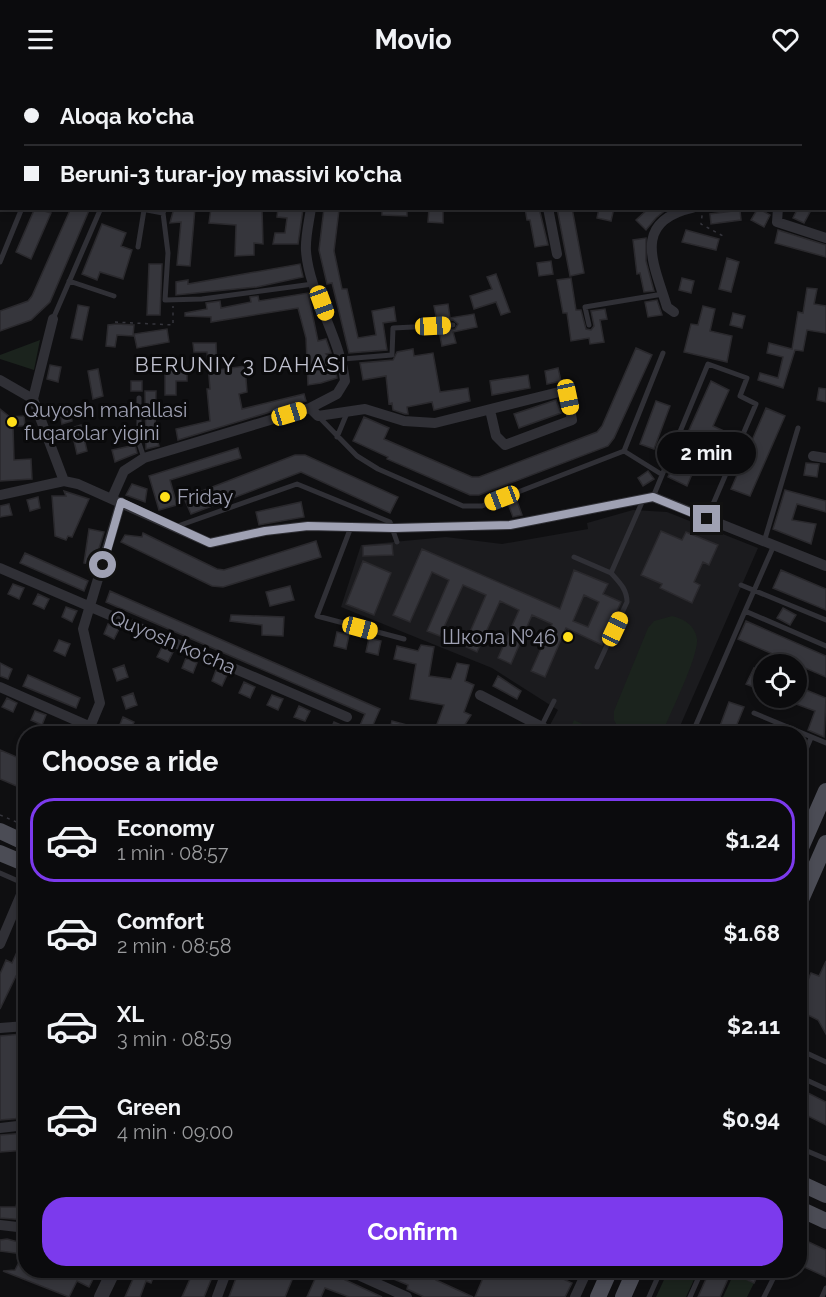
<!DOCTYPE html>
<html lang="en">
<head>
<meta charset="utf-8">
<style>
  :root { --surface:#0b0b0d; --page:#19191b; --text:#f1f3f6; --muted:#9a9b9d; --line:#2b2b2e; --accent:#7c3aed }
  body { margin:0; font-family:Raleway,sans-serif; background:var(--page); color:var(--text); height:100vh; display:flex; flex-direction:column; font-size:22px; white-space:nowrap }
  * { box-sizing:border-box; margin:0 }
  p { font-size:20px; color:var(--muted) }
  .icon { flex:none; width:33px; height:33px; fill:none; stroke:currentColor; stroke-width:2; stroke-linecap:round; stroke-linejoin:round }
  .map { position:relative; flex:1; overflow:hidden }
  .details { position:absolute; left:18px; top:648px; width:789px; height:552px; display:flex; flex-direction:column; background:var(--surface); border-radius:24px; box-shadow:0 3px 9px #0003,0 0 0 2px var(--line) }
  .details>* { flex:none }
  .hud { position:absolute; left:0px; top:0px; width:826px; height:132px; box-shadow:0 3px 9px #0003,0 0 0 2px var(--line); display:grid; align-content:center; height:132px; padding:0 24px; background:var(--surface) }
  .controls { position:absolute; left:753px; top:576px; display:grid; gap:12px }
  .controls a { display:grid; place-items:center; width:54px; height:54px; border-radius:50%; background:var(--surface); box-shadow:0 3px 9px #0003,0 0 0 2px var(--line); font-size:30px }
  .end { position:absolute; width:27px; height:27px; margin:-14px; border:8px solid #9fa1b3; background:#111; box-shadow:0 0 0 3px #111 }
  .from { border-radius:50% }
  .bubble { position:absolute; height:42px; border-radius:21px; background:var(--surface); box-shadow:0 3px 9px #0003,0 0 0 2px var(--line); font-size:20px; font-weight:700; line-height:42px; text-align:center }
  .car { position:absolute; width:18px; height:36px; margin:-18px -9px; border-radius:8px; box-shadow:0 0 4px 2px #0007; background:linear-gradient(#f5c518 24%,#345 0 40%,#f5c518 0 76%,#345 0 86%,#f5c518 0) }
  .hud b { display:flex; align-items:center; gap:21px; height:57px; font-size:22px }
  .hud b+b { border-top:2px solid var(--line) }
  .hud i { width:15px; height:15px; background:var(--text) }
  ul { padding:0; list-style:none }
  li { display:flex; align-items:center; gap:18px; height:84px; margin:0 12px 9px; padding:0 12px; border:3px solid transparent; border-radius:24px }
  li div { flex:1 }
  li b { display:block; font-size:22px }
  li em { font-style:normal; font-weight:700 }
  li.active { border-color:var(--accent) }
  li>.icon { width:54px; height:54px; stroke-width:1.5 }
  h2 { padding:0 24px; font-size:27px; line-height:72px }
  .button { display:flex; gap:12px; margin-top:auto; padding:12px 24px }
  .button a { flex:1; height:69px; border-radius:24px; background:var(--accent); color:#fff; font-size:24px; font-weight:700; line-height:69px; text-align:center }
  header { display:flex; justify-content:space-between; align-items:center; height:78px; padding:0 24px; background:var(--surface); font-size:27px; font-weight:700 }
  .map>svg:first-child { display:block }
  .built { fill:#1b1b1e }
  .green { fill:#1b231d }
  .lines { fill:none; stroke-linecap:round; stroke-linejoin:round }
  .stream { stroke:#252a35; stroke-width:3 }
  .building { fill:#36363c; stroke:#2a292d; stroke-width:1.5; fill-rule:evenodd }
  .path { stroke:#36363d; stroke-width:1.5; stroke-dasharray:3 4.5; stroke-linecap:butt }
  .service { stroke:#303036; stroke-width:5 }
  .minor { stroke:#303036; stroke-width:10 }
  .tertiary { stroke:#303036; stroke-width:14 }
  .primary { stroke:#4b4c55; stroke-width:16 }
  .route { stroke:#9fa1b3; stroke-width:8 }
  .poi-dot { fill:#ffdf19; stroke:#0a0a0b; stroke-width:2 }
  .labels { text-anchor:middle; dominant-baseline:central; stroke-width:6; stroke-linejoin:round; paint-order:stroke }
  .poi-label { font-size:20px; fill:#9fa1b3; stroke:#0a0a0b; text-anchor:start }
  .street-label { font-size:20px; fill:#9fa1b3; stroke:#0a0a0b }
  .neighbourhood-label { font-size:21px; letter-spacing:1.5px; fill:#c0c1cf; stroke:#0a0a0b }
</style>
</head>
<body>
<header><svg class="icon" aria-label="menu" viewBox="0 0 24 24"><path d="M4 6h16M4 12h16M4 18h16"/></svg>Movio<svg class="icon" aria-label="heart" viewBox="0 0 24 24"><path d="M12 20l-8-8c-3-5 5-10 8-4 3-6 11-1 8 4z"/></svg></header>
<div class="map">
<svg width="826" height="1219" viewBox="0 0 826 1219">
  <rect width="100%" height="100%" fill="#0f0f11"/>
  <!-- built -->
  <path class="built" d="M633 432 667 434 758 470 677 655H551L550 647 558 632 492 590 341 529 361 467 446 459 502 466 588 451 587 445Z"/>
  <!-- green -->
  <path class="green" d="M40 262 34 292 0 281V277Z
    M672 538C684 541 695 547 697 561 699 577 670 636 663 653L661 655H621L614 642V633L648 550 654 543Z
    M574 642 591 650 589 655H568Z
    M668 1193H698L686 1219H656Z
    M735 1193H748L745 1201 754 1205 747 1219H723Z"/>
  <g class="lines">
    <!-- stream -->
    <path class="stream" d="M825 23 826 22"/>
  </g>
  <!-- building -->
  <path class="building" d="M35 130 51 135 31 181 16 174Z
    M71 130H90L50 224 31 242 0 253V233L28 223 32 218Z
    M174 130H195L190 188 177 187 181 144 170 145Z
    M211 130H262L263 166 254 165V177L235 178 236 147 209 145Z
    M278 130 303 131 298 166H273L275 155H285L287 140 277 139Z
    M324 130 339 132 334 173 342 211H347L358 260 376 257 372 233 394 229 396 243 383 245 387 272 349 275 332 205 327 206 319 172Z
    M382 130H407V138L382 137Z
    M429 130H443V145L428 144Z
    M525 130H539L548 167 535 169 530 142H527Z
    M557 130H572L584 195 570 198Z
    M599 130H614L611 143 597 140Z
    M649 130H668L656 140 646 152 636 142Z
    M758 130 770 137 764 149 751 142Z
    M798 130 810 134 804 145 793 140Z
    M740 132 741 142 711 146 710 136Z
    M102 146 126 155 121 168 132 172 123 201 100 194 97 202 82 196Z
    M686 152 719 161 716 172 682 164Z
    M778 152 826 167V179L775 165Z
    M646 160V183L654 213 644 214 640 195 637 196 633 162Z
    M727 180 739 184 731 214 719 211Z
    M551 183 553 196 539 198 537 185Z
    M149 186H162L160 237H147Z
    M300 186 303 199 257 209 176 217V204L188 202V206Z
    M496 196 510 234 501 237 496 224 474 231 470 218 492 211 487 199Z
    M571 200 576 232H581L586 251 591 252 594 248 591 233 605 231 607 241 600 242 604 264 590 266 589 260 571 263 567 235H563L557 202Z
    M682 200 694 203 691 215 679 212Z
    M807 210 817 211 814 226 826 228V255L807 252 803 273 795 272 783 310 758 302 760 295 778 300 783 279 767 275 769 265 792 271 798 234 803 235Z
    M308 215 318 263 326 261 331 275 326 276 334 284 337 300 321 305 308 307 306 260 298 230 211 244V239L185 238V235L207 231 206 225 220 223 221 230 251 224 250 219 258 218 259 223Z
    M657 222 662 237 648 239 645 224Z
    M448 226 450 240 474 236 477 249 453 254 456 265 442 268 439 253 455 251 458 246 453 242 437 243 434 228Z
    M78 227 89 229 82 262 71 260Z
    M703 228 715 231 710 253 732 258 727 284 684 274 691 246 698 247Z
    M733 235 745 238 742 250 730 247Z
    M117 246 134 247 133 258 117 257 115 269 106 268 108 247Z
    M167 251 169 264 137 270 134 256Z
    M193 265H216L217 292 245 288 247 314 239 316 242 331 304 316 306 323 178 362 176 351 210 343 207 311H210L207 274H194Z
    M636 270 652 277 614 360 608 368 479 417H470L387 381 388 379 353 363 364 339 389 350 384 361 472 399H479L597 354 602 348Z
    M413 271 414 278 433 275 440 314 468 310 470 323 434 332 432 324 407 329 408 336H405L393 332 392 325 389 326 386 298 363 302 360 285 393 282 397 274Z
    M50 287 61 289 58 304 47 301Z
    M558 290 561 303 547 306 545 293Z
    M98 291 103 318 93 321 88 293Z
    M165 292H187V303H176V317H165Z
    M528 297 530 310 492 317 490 303Z
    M131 303H142V313H131Z
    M711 303 729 312 713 348 735 358 718 392 698 382 687 408 668 399Z
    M819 310 826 311V324L817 322Z
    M145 313H156L155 353 159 368 146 371Z
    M556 322 561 335 519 350 514 336Z
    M656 323 670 328 654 371 640 366Z
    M766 330 785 338 750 418 731 411Z
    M0 331 10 339 24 338 25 348H13L14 382 31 381 32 401 0 403Z
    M70 332 72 343 62 346 60 334Z
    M81 347 87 373 77 376 71 350Z
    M135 367 137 375 115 384 112 372Z
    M238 370 241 380 170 402 177 427 159 432 149 398Z
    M295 377H305L398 419 390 435 301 394 191 436 184 420Z
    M806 385 819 386 817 399 804 397Z
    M648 393 654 401 643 408 638 400Z
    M132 406 147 411 145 424 126 417Z
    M785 412 826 423V434L797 426 792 442 816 446 811 466 773 451Z
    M64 413 89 421 72 459 68 458 66 462 55 458 52 418H66Z
    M38 419 40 430 30 433 27 422Z
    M516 420 522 437 513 439 507 423Z
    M301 424 304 439 259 447 256 434Z
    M9 426 12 437 0 439V428Z
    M89 451 104 454 94 487 84 485Z
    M661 453 682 462 686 454 718 467 709 487 703 484 694 504 700 507 692 525 660 510 662 506 641 497Z
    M143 455 217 491 224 492 316 463 321 479 223 509 212 508 121 464 125 457 142 459Z
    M392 466 393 477 363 478V468Z
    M422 471 560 531 574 492 608 506 603 516 621 524 602 567 566 550 545 599 531 593 552 546 532 537 511 586 498 580 519 532 500 523 477 574 464 568 486 517 463 507 440 558 427 553 449 502 432 494 410 544 393 537ZM584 517 599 524 588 549 573 543Z
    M25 475 88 503 84 513 20 485Z
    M363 483 391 495 374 537 346 526Z
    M781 492 826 511V532L773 510Z
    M13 506 24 510 19 521 8 516Z
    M290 508 294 522 270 528 266 514Z
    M110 513 380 631 369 656H329L334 644 357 654 365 636 106 524Z
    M38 516 49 521 44 531 33 526Z
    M66 529 77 533 72 544 62 539Z
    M783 530 796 537 790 547 777 540Z
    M231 537 284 539 283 558 262 557V547L230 543Z
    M746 543 826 578V599L738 561Z
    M108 546 119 551 114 561 104 556Z
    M337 554 349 557 346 571 334 568Z
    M369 560 381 563 378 577 366 574Z
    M59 562 70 566 65 578 54 573Z
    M421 567 434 569 429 598 451 601 457 585 469 587 465 603 474 607 464 634 471 637 459 656H449L436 649 444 627 410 621 416 586 394 581 397 568 418 573Z
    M162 569 173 574 168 584 157 579Z
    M186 580 197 585 193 595 182 590Z
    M0 585 12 591 8 601 0 598Z
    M124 587 128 599 117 603 113 591Z
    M754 590 764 594V613L746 606Z
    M216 592 227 597 222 608 212 603Z
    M28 597 80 620 76 630 23 608Z
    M498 598 521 613 517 621 493 608Z
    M244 604 255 609 250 620 239 615Z
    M796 608 826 620 824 659 808 652 815 633 796 626Z
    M133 615 137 627 126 631 122 619Z
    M272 617 283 621 278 632 267 627Z
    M7 620 17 625 13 634 2 629Z
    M729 624 744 629 733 656H717Z
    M299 628 310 633 305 643 294 639Z
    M35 633 46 637 42 647 31 642Z
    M123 639 134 644 129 654 119 649Z
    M392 643 407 647 405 656H389Z
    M69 647 80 652V656H65Z
    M0 672 26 683V712L0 701Z
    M26 854V903L16 898 0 931V896L6 882 12 885Z
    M826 883V956L818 942 800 933V920L811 895 819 898Z
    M22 956 23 988H26V1037H22L23 1040 0 1042V958Z
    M800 1011 826 1024V1047L800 1034Z
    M26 1055V1072L0 1074V1057Z
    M22 1101H26V1142L0 1140V1129H16Z
    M800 1160 826 1172V1199L800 1187Z
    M7 1161 26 1166V1192H86L95 1197 89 1209 77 1203 69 1219 3 1193 15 1192 23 1176 0 1173V1162Z
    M137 1192H156L151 1205 146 1203 140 1219H125Z
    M194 1192H215L204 1219H182Z
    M239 1192H296L285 1219H229Z
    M319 1192H324L382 1219H349L325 1210 321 1219H307Z
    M372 1192H440L436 1202 473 1219H424L407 1211 408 1207Z
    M544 1192 572 1205 565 1219H475L483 1200 464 1193Z
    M710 1192H755L759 1195 754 1205 731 1194 720 1219H698Z"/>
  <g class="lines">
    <!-- path -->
    <path class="path" d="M703 130 701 146 723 158
      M115 244 173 247V228
      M0 737 26 748"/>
    <!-- service -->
    <path class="service" d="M719 2V0
      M0 45H2
      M136 130 163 135
      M165 130 163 135 168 175 165 222 202 221 313 206
      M138 169 144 132
      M0 184 22 130
      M69 203 114 218
      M53 241 101 130
      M589 247 585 229 663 216
      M343 281 392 277 393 250 453 247
      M139 320V365L144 380
      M318 338 357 378 378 391 463 428H482L624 373 663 275
      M337 359 347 335
      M624 373 661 396
      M653 419 708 286 747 300 740 318 756 326 707 440
      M175 449 297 406 390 444 397 464
      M351 449 317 538 404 561
      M764 464 798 350
      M774 467 745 533 826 568
      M574 479 611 495
      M741 507 826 542
      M597 589 627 524C627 511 619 504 611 495L643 422
      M754 635 826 665
      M541 649 554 623
      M692 656 745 533
      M800 685 811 660
      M0 795 25 806
      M800 972 826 984
      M800 999 826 1011
      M800 1070 826 1081
      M649 1219 661 1192
      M690 1219 702 1192
      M764 1219 774 1199
      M822 1219 826 1210"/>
    <!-- minor -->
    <path class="minor" d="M43 0 45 2
      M294 0 296 2
      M348 2V0
      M825 83H826
      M548 130 557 176
      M778 130 777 144 826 160
      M674 234 667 229C654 186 631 144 692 130
      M0 302 33 321 64 403
      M33 321 53 241
      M310 330 337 316 345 303C340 259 309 215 306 173 305 160 309 144 311 130
      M813 378 826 380
      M0 417 64 403 78 406 210 465 265 453 308 448 395 450 510 447 653 419 826 488
      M112 420 124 393 144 380 310 330 318 338 365 331 404 343 435 345 559 314 568 319 572 342 505 367 496 358 490 332
      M0 490 347 639
      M0 609 107 656
      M480 617 546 651 548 656
      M87 656 100 625 83 551 121 424
      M0 866 26 805
      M0 950 26 948
      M0 1050 26 1047
      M0 1147 26 1150
      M347 1192 407 1219
      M579 1192 586 1195 592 1193 607 1199
      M217 1219 227 1192
      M575 1219 586 1195"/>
    <!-- tertiary -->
    <path class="tertiary" d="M101 1219 114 1192"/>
    <!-- primary -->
    <path class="primary" d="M0 753 26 765
      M800 772 826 713
      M0 775 26 786
      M800 824 826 765
      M800 1105 826 1117
      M800 1131 826 1143
      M598 1219 610 1192
      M623 1219 635 1192"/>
  </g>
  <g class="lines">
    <!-- route -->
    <path class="route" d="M103 487 121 424 210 465 265 453 308 448 394 450 510 447 653 419 707 441"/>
  </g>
  <!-- markers -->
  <g class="poi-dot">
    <circle cx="12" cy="344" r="6"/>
    <circle cx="165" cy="419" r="6"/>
    <circle cx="568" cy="559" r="6"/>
  </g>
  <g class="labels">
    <!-- poi labels -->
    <g class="poi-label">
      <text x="24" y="332">Quyosh mahallasi<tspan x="24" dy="23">fuqarolar yigini</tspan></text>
      <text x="177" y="419">Friday</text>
      <text x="556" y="559" text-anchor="end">Школа №46</text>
    </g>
    <!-- street labels -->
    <g class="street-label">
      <text transform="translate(173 564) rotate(23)">Quyosh ko'cha</text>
    </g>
    <!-- neighbourhood labels -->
    <g class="neighbourhood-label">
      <text x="241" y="286">BERUNIY 3 DAHASI</text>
    </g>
  </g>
</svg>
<div class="controls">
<a><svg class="icon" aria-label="locate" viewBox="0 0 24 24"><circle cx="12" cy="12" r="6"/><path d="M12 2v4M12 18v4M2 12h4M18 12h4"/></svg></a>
</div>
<i class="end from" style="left:103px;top:487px"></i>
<i class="end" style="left:707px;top:441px"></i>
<div class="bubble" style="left:657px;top:354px;width:99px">2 min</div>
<i class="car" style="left:322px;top:225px;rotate:160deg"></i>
<i class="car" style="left:433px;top:248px;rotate:87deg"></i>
<i class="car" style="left:568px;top:319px;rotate:168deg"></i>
<i class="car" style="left:289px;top:336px;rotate:73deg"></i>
<i class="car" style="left:502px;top:420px;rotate:249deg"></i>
<i class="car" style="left:360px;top:550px;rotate:105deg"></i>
<i class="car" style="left:615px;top:551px;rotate:25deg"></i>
<div class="hud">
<b><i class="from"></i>Aloqa ko'cha</b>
<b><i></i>Beruni-3 turar-joy massivi ko'cha</b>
</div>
<section class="details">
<h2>Choose a ride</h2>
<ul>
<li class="active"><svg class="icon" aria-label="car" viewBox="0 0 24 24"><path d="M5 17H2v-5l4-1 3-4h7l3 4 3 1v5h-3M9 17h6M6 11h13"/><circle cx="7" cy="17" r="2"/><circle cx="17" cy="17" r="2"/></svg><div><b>Economy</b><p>1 min · 08:57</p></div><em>$1.24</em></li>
<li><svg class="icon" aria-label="car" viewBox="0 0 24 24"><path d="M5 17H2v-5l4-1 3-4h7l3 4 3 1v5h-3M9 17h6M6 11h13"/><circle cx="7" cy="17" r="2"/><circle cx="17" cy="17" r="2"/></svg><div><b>Comfort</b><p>2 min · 08:58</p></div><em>$1.68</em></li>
<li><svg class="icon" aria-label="car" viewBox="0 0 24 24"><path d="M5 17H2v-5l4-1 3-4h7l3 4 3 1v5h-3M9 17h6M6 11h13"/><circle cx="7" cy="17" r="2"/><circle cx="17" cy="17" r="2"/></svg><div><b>XL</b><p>3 min · 08:59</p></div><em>$2.11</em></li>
<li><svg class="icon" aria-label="car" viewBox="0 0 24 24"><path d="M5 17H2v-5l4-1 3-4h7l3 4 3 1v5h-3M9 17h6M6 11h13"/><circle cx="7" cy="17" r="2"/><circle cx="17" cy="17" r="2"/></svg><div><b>Green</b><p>4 min · 09:00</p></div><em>$0.94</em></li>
</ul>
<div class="button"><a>Confirm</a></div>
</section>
</div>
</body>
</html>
